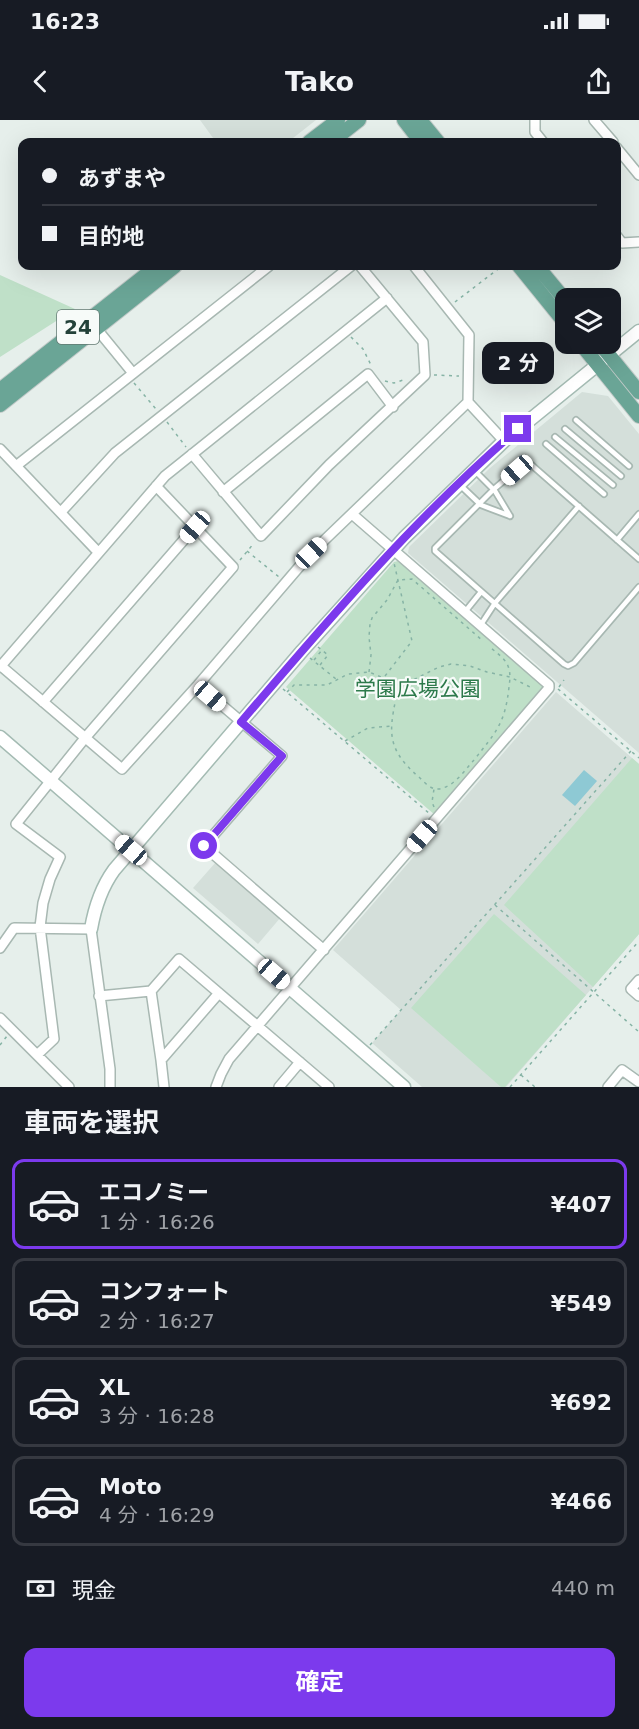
<!DOCTYPE html>
<html lang="ja">
<head>
<meta charset="utf-8">
<style>
  :root { --surface:#171b24; --page:#242831; --text:#f1f3f6; --muted:#9ea1a6; --line:#363941; --accent:#7c3aed }
  body { margin:0; font-family:"DejaVu Sans","Noto Sans JP",sans-serif; background:var(--page); color:var(--text); height:100vh; display:flex; flex-direction:column; font-size:22px; white-space:nowrap }
  * { box-sizing:border-box; margin:0 }
  p { font-size:20px; color:var(--muted) }
  .icon { flex:none; width:33px; height:33px; fill:none; stroke:currentColor; stroke-width:2; stroke-linecap:round; stroke-linejoin:round }
  .map { position:relative; height:967px; overflow:hidden }
  .drawer { display:flex; flex-direction:column; background:var(--surface); flex:1 }
  .drawer>* { flex:none }
  .top-card { position:absolute; left:18px; top:18px; width:603px; height:132px; border-radius:12px; box-shadow:0 6px 24px #0002; display:grid; align-content:center; height:132px; padding:0 24px; background:var(--surface) }
  .tools { position:absolute; left:555px; top:168px; display:grid; gap:12px }
  .tools a { display:grid; place-items:center; width:66px; height:66px; border-radius:12px; background:var(--surface); box-shadow:0 6px 24px #0002; font-size:30px }
  .end { position:absolute; width:27px; height:27px; margin:-14px; border:8px solid #7c3aed; background:#fff; box-shadow:0 0 0 3px #fff }
  .from { border-radius:50% }
  .bubble { position:absolute; height:42px; border-radius:12px; background:var(--surface); box-shadow:0 6px 24px #0002; font-size:20px; font-weight:700; line-height:42px; text-align:center }
  .car { position:absolute; width:18px; height:36px; margin:-18px -9px; border-radius:8px; box-shadow:0 0 4px 2px #0007; background:linear-gradient(#fff 24%,#345 0 40%,#fff 0 76%,#345 0 86%,#fff 0) }
  .top-card b { display:flex; align-items:center; gap:21px; height:57px; font-size:22px }
  .top-card b+b { border-top:2px solid var(--line) }
  .top-card i { width:15px; height:15px; background:var(--text) }
  ul { padding:0; list-style:none }
  li { display:flex; align-items:center; gap:18px; height:90px; margin:0 12px 9px; padding:0 12px; border:3px solid var(--line); border-radius:12px }
  li div { flex:1 }
  li b { display:block; font-size:22px }
  li em { font-style:normal; font-weight:700 }
  li.selected { border-color:var(--accent) }
  li>.icon { width:54px; height:54px; stroke-width:1.5 }
  h2 { padding:0 24px; font-size:27px; line-height:72px }
  .pay { display:flex; align-items:center; gap:15px; height:66px; padding:0 24px; font-size:22px }
  .pay p { margin-inline-start:auto }
  .cta { display:flex; gap:12px; margin-top:auto; padding:12px 24px }
  .cta a { flex:1; height:69px; border-radius:12px; background:var(--accent); color:#fff; font-size:24px; font-weight:700; line-height:69px; text-align:center }
  .status { display:flex; justify-content:space-between; align-items:center; height:42px; padding:0 30px; background:var(--surface); direction:ltr }
  .status svg { height:16px; fill:currentColor }
  header { display:flex; justify-content:space-between; align-items:center; height:78px; padding:0 24px; background:var(--surface); font-size:27px; font-weight:700 }
  .map>svg:first-child { display:block }
  .built { fill:#d4dfda }
  .green { fill:#bfe0c8 }
  .water { fill:#8ec9d4 }
  .lines { fill:none; stroke-linecap:round; stroke-linejoin:round }
  .lane-casing { stroke:#a8b8b2; stroke-width:8 }
  .street-casing { stroke:#a8b8b2; stroke-width:12 }
  .secondary-casing { stroke:#a4bbb3; stroke-width:15 }
  .primary-casing { stroke:#c2cac8; stroke-width:16 }
  .path { stroke:#86b3a5; stroke-width:1.5; stroke-dasharray:3 4.5; stroke-linecap:butt }
  .lane { stroke:#fff; stroke-width:4.5 }
  .street { stroke:#fff; stroke-width:9 }
  .secondary { stroke:#fff; stroke-width:12 }
  .primary { stroke:#6aa596; stroke-width:14 }
  .route { stroke:#7c3aed; stroke-width:8 }
  .labels { text-anchor:middle; dominant-baseline:central; stroke-width:4.5; stroke-linejoin:round; paint-order:stroke }
  .shield { fill:#f7fbf9; stroke:#637a73; stroke-width:1.5 }
  .shield-label { font-size:20px; font-weight:bold; fill:#24423a }
  .park-label { font-size:21px; fill:#2d7a4b; stroke:#f7fbf9 }
</style>
</head>
<body>
<div class="status"><b>16:23</b><svg viewBox="0 0 49 12"><path d="M0 12V9h3v3zM5 12V6h3v6zM10 12V3h3v9zM15 12V0h3v12zM26 1h20v11H26zM47 4h2v5h-2z"/></svg></div>
<header><svg class="icon" aria-label="back" viewBox="0 0 24 24"><path d="M15 5l-7 7 7 7"/></svg>Tako<svg class="icon" aria-label="share" viewBox="0 0 24 24"><path d="M12 15V3M7 8l5-5 5 5M5 13v7h14v-7"/></svg></header>
<div class="map">
<svg width="639" height="967" viewBox="0 0 639 967">
  <rect width="100%" height="100%" fill="#e6efeb"/>
  <!-- built -->
  <path class="built" d="M200 0H316L288 22H216Z
    M582 272 608 276 639 314V633L408 433 409 427 490 348Z
    M556 572 639 644V814L506 967H422L372 923 401 890 333 830Z
    M216 742 281 797 258 824 193 768Z"/>
  <!-- green -->
  <path class="green" d="M0 155 75 189 0 237Z
    M398 441 543 566V569L435 695 286 567 394 442Z
    M632 638 639 644V814L593 867 504 785Z
    M494 794 586 875 505 967H501L411 888Z"/>
  <!-- water -->
  <path class="water" d="M584 650 597 661 575 686 562 675Z"/>
  <g class="lines">
    <defs>
      <path id="lane" d="M576 300 629 346
        M565 309 621 356
        M555 317 613 365
        M546 324 604 374
        M475 351 495 371 510 396
        M460 365 481 385 510 396
        M617 420 639 394
        M639 439 527 341 494 369 435 428V431L564 544 568 546 574 543 639 467
        M464 493 481 472
        M480 506 495 483 579 386"/>
      <path id="street" d="M535 0V12L543 22
        M594 0 613 22
        M616 27 639 55
        M616 115 622 123 639 122
        M96 208 132 252
        M468 282 504 321
        M0 329 98 432
        M192 334 261 416 329 345 425 255 423 222 360 146
        M16 346 269 146
        M223 372 368 254 393 287
        M61 392 115 333 351 146
        M1 546 122 649 198 565 311 433 468 282 469 215 414 146
        M0 547 165 356 387 178
        M198 565 282 636 204 726 324 830
        M43 582 195 407
        M0 828 14 808 91 809 110 949V967
        M639 860 631 869 639 876
        M151 871 161 940
        M99 876 151 871 179 839 329 967
        M0 898 69 967
        M37 935 54 919 40 807 43 783 50 759 60 737 16 704 85 618 233 447 156 366
        M164 967 161 940 219 873
        M216 967 221 954 229 939 549 568V565L352 394
        M279 967 300 942
        M608 967 622 950 639 962"/>
      <path id="secondary" d="M0 617 404 967
        M91 809C95 786 101 768 114 750L302 531 404 418 504 321 639 211"/>
      <path id="primary" d="M404 0 421 22
        M420 0 438 22
        M309 22 338 0
        M331 22 359 0
        M519 146 566 204
        M537 146 566 181
        M581 224 639 296
        M600 224 639 272
        M0 270 157 146
        M0 285 175 146"/>
    </defs>
    <!-- lane casing -->
    <use href="#lane" class="lane-casing"/>
    <!-- street casing -->
    <use href="#street" class="street-casing"/>
    <!-- secondary casing -->
    <use href="#secondary" class="secondary-casing"/>
    <!-- primary casing -->
    <use href="#primary" class="primary-casing"/>
    <!-- path -->
    <path class="path" d="M455 182 502 146
      M351 217 363 229 371 245
      M434 255 459 256
      M385 261 394 263 406 259
      M134 263 156 289
      M167 302 186 327
      M247 431 279 457
      M240 440 254 423
      M318 527 328 535 320 545
      M310 538 336 559
      M314 540 322 530
      M369 552 371 535 369 517 370 504 372 498 387 480 398 460 412 459 483 521
      M385 556 412 521 394 443
      M399 562C391 607 381 625 420 658 425 663 431 670 439 669 455 666 464 651 474 640 496 612 505 604 509 567 510 560 511 551 507 544 504 538 497 533 491 528
      M559 567 564 560
      M283 569 430 694
      M558 569 639 638
      M287 572 294 565H327L348 554 369 552 391 561 403 562 411 561 439 547 451 544 470 546 487 552 510 557 532 568
      M345 621 368 608 391 606
      M434 687 432 682 434 669
      M495 785 639 912
      M0 925 7 916
      M370 925 631 631
      M521 955 535 967
      M510 967 639 821"/>
    <!-- lane -->
    <use href="#lane" class="lane"/>
    <!-- street -->
    <use href="#street" class="street"/>
    <!-- secondary -->
    <use href="#secondary" class="secondary"/>
    <!-- primary -->
    <use href="#primary" class="primary"/>
  </g>
  <g class="lines">
    <!-- route -->
    <path class="route" d="M204 726 282 636 241 602C328 500 416 397 518 309"/>
  </g>
  <g class="labels">
    <!-- shield labels -->
    <rect class="shield" x="57" y="190" width="42" height="34" rx="4.5"/>
    <g class="shield-label">
      <text x="78" y="207">24</text>
    </g>
    <!-- park labels -->
    <g class="park-label">
      <text x="418" y="569">学園広場公園</text>
    </g>
  </g>
</svg>
<div class="tools">
<a><svg class="icon" aria-label="layers" viewBox="0 0 24 24"><path d="M12 4l9 5-9 5-9-5zM3 14l9 5 9-5"/></svg></a>
</div>
<i class="end from" style="left:204px;top:726px"></i>
<i class="end" style="left:518px;top:309px"></i>
<div class="bubble" style="left:482px;top:222px;width:72px">2 分</div>
<i class="car" style="left:517px;top:350px;rotate:229deg"></i>
<i class="car" style="left:195px;top:407px;rotate:221deg"></i>
<i class="car" style="left:311px;top:433px;rotate:46deg"></i>
<i class="car" style="left:210px;top:576px;rotate:131deg"></i>
<i class="car" style="left:422px;top:716px;rotate:221deg"></i>
<i class="car" style="left:131px;top:730px;rotate:311deg"></i>
<i class="car" style="left:274px;top:854px;rotate:131deg"></i>
<div class="top-card">
<b><i class="from"></i>あずまや</b>
<b><i></i>目的地</b>
</div>
</div>
<section class="drawer">
<h2>車両を選択</h2>
<ul>
<li class="selected"><svg class="icon" aria-label="car" viewBox="0 0 24 24"><path d="M5 17H2v-5l4-1 3-4h7l3 4 3 1v5h-3M9 17h6M6 11h13"/><circle cx="7" cy="17" r="2"/><circle cx="17" cy="17" r="2"/></svg><div><b>エコノミー</b><p>1 分 · 16:26</p></div><em>¥407</em></li>
<li><svg class="icon" aria-label="car" viewBox="0 0 24 24"><path d="M5 17H2v-5l4-1 3-4h7l3 4 3 1v5h-3M9 17h6M6 11h13"/><circle cx="7" cy="17" r="2"/><circle cx="17" cy="17" r="2"/></svg><div><b>コンフォート</b><p>2 分 · 16:27</p></div><em>¥549</em></li>
<li><svg class="icon" aria-label="car" viewBox="0 0 24 24"><path d="M5 17H2v-5l4-1 3-4h7l3 4 3 1v5h-3M9 17h6M6 11h13"/><circle cx="7" cy="17" r="2"/><circle cx="17" cy="17" r="2"/></svg><div><b>XL</b><p>3 分 · 16:28</p></div><em>¥692</em></li>
<li><svg class="icon" aria-label="car" viewBox="0 0 24 24"><path d="M5 17H2v-5l4-1 3-4h7l3 4 3 1v5h-3M9 17h6M6 11h13"/><circle cx="7" cy="17" r="2"/><circle cx="17" cy="17" r="2"/></svg><div><b>Moto</b><p>4 分 · 16:29</p></div><em>¥466</em></li>
</ul>
<div class="pay"><svg class="icon" aria-label="cash" viewBox="0 0 24 24"><path d="M3 7h18v10H3z"/><circle cx="12" cy="12" r="2"/></svg>現金<p>440 m</p></div>
<div class="cta"><a>確定</a></div>
</section>
</body>
</html>
